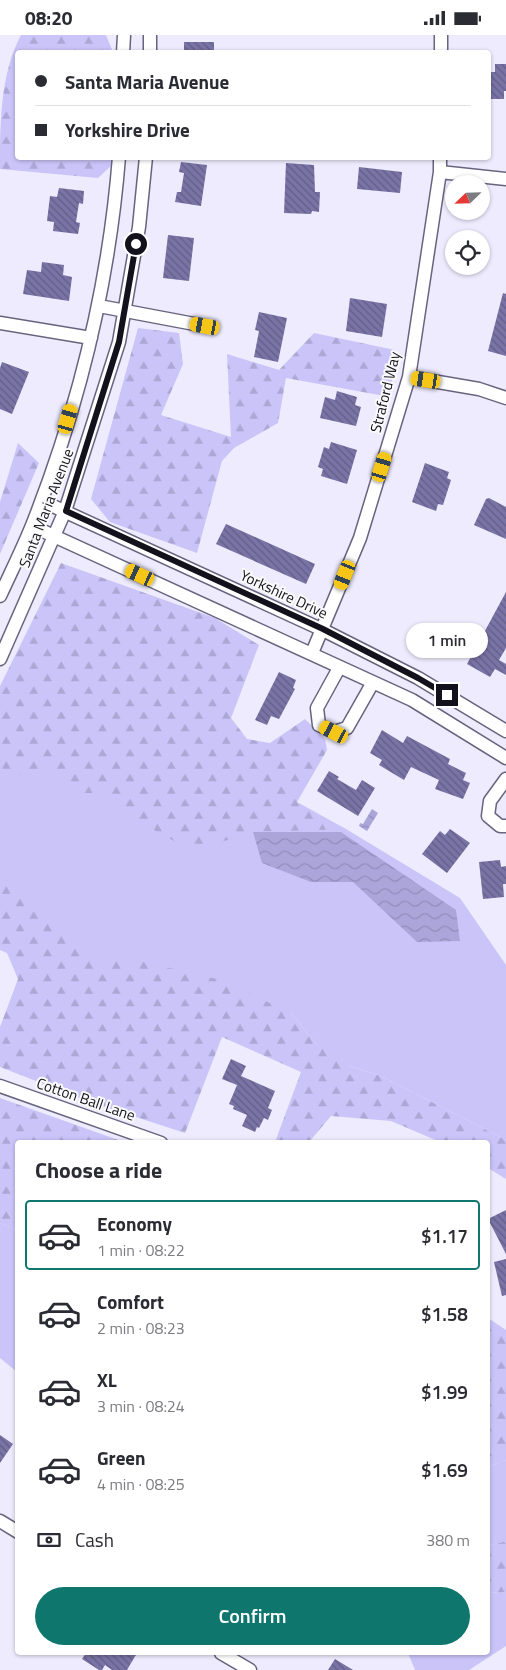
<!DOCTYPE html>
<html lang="en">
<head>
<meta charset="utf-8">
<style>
  :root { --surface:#fff; --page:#f7f7f7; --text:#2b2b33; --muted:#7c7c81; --line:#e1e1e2; --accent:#0f766e }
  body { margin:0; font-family:"Titillium Web",sans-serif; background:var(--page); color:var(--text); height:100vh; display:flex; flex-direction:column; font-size:19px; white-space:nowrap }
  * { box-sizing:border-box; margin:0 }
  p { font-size:16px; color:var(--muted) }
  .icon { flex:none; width:28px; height:28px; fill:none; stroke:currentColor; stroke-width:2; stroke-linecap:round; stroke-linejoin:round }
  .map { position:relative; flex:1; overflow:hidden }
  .drawer { position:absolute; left:15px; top:1105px; width:475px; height:515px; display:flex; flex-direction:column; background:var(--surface); border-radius:5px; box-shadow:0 1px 4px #0004 }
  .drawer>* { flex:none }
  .hud { position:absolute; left:15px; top:15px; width:476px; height:110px; border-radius:5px; box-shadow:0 1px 4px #0004; display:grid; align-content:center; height:110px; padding:0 20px; background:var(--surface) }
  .needle { width:32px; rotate:247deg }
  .buttons { position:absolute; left:445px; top:140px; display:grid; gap:10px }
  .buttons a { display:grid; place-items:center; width:45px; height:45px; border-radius:50%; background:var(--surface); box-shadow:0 1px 4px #0004; font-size:25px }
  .end { position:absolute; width:22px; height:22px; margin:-11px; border:6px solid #13111b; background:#fff; box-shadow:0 0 0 2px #fff }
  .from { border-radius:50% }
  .bubble { position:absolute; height:35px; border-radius:18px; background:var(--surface); box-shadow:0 1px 4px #0004; font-size:16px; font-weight:600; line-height:35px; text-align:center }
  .car { position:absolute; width:15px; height:30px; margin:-15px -8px; border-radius:6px; box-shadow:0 0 4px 1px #0007; background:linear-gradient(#f5c518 24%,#345 0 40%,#f5c518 0 76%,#345 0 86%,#f5c518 0) }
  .hud b { display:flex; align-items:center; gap:18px; height:48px; font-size:19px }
  .hud b+b { border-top:1px solid var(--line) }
  .hud i { width:12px; height:12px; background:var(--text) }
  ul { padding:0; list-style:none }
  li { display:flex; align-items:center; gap:15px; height:70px; margin:0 10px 8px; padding:0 10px; border:2px solid transparent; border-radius:5px }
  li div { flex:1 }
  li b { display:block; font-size:19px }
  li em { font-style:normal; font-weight:600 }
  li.on { border-color:var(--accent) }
  li>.icon { width:45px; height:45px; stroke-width:1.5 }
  h2 { padding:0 20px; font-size:22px; line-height:60px }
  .pay { display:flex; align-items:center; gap:12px; height:55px; padding:0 20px; font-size:19px }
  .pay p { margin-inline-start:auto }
  .cta { display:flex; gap:10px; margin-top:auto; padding:10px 20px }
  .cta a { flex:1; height:58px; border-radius:30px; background:var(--accent); color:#fff; font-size:20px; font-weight:600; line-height:58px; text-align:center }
  .status { display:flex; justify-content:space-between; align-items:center; height:35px; padding:0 25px; background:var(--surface); direction:ltr }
  .status svg { height:14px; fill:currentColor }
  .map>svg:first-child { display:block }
  .green { fill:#cbc4f9 }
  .forest { fill:url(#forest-firs) }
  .water { fill:url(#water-waves) }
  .building { fill:url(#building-back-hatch) }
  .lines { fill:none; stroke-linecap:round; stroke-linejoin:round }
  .minor-casing { stroke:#67647e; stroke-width:15 }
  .minor { stroke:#fff; stroke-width:12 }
  .route { stroke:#13111b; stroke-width:6 }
  .labels { text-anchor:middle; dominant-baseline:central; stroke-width:4; stroke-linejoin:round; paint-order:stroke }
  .street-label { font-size:15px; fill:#13111b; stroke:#fafafa }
</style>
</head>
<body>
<div class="status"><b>08:20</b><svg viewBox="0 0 49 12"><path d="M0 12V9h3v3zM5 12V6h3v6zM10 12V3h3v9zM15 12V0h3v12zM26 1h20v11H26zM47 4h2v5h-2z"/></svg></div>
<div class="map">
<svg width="506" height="1635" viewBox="0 0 506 1635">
  <defs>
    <pattern id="forest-firs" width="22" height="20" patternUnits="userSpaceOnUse" patternTransform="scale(1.25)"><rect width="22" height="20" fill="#cbc4f9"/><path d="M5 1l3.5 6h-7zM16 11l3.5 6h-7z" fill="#ada7d5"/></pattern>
    <pattern id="water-waves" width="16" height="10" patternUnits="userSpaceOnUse" patternTransform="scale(1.25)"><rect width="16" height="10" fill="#aca5da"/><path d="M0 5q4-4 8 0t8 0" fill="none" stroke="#938dba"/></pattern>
    <pattern id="building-back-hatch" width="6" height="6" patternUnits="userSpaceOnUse" patternTransform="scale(1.25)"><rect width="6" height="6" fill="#7a73a5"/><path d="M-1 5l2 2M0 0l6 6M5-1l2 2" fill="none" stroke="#635d86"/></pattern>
  </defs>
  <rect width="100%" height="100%" fill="#edebfd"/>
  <!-- green -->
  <path class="green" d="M0 716 346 794 460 863 506 930V1105L381 1041 341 1028 316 1009 292 979 80 926 0 859Z
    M0 1188 17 1195V1337L0 1323Z
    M506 1425V1506L488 1511V1432Z
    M506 1557V1611L469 1635H415L408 1618H488V1558Z"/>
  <!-- forest -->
  <path class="forest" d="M21 0H106L113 17 18 18V122L111 123V131L98 143 0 134C0 90 0 39 21 0Z
    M138 293 179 298 183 329 161 380 231 402 227 319 279 335 314 298 395 315 390 362 286 343 278 388 234 413 222 426 197 518 110 487 91 464Z
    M18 408 39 428 0 519V467Z
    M61 528 215 583 259 610 231 683 247 704 270 708 305 684 325 704 327 715 297 767 346 794 253 797 192 816 147 791 102 758H80L57 739 0 740V651Z
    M0 837 34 863 95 926H140L225 946 292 979 316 1009 350 1031 381 1041 506 1105V1144L488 1133V1108L440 1107 391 1086 331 1081 309 1107H275L301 1037 222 1002 185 1098 90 1067 0 1032V992L18 944 7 918 0 915Z
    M0 1063 124 1107 18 1108 17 1195 0 1188Z
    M488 1283 506 1295V1425L488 1432Z
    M506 1506V1557L488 1558V1511Z"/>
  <!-- water -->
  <path class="water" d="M372 774 378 778 367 796 359 791 360 788 363 789Z
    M253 797H341L456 875 460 906 417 907 353 847H311L262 828Z"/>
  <!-- building -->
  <path class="building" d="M184 7H214V18H184Z
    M495 29H506V56H504V64H489V37H495Z
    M181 127 207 130 201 171 175 167 177 157H181L184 138 179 137Z
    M286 128 314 130 315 157H320L319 177 312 176 311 179 284 178Z
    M359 132 402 137 400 158 357 154Z
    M59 153 84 156 83 169 79 168 76 187 80 188 78 199 53 196 54 187 47 186 50 161 57 162Z
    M168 200 194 203 189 246 163 243Z
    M42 227 64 230 63 240 72 242 69 266 23 259 27 235 41 237Z
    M503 258 506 259V321L488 316Z
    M350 263 387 269 382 302 346 296Z
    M259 277 287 283 278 327 254 322 259 296 255 295Z
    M2 327 29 337 12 379 0 374V333Z
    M337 356 357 362 355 370 361 372 356 391 320 383 325 362 335 365Z
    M331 407 357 415 347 449 321 441 323 434 318 432 324 412 329 414Z
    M425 428 449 437 447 443 451 445 443 470 438 469 436 476 412 467Z
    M489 463 506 472V504L474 490 486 464Z
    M226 489 315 529 306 549 216 509Z
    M506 557V613L499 625 506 629V640L495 634 490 642 467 629Z
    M279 637 296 645 293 653 295 654 279 684 271 681 267 690 255 685Z
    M382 695 403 708 407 701 450 724 448 729 466 738 463 745 470 748 463 764 435 754 439 745 411 732 404 745 379 730 382 725 370 718Z
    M329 736 339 742 337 744 356 755 362 745 375 753 358 781 317 756Z
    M450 794 470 808 447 838 422 819 440 796 445 800Z
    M500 825 501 832 506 831V849H503L504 862 483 864 479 827Z
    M231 1024 246 1031 241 1041 275 1056 268 1073 272 1075 268 1085 264 1083 259 1093 257 1092 255 1097 242 1091 247 1080 233 1074 234 1071 229 1069 237 1050 222 1044Z
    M506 1175V1219L488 1184Z
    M506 1224V1260L502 1261 494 1227Z
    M0 1400 13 1409 0 1428Z
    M86 1618H137L127 1635H112L105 1630 102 1635H99L82 1624Z
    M335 1624 353 1635H328Z"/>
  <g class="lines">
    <defs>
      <path id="minor" d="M123 18 124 0
        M150 18V0
        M441 18V0
        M440 137 506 144
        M99 271 205 291
        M0 288 91 303
        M409 342 479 354 506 363
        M42 466 323 595 418 643 506 696
        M32 491 412 665 506 723
        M0 561C11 537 23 513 33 488 79 371 109 248 119 122
        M312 618 360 503 409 342 440 137V122
        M0 624 65 476 119 307 139 192 146 122
        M339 633 317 673 319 690 334 697 347 693 372 649
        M506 744 490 766 488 781 500 791H506
        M0 1051 161 1108
        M0 1486 18 1497
        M221 1618 250 1635"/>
    </defs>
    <!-- minor casing -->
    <use href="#minor" class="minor-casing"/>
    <!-- minor -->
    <use href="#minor" class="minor"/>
  </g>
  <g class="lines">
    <!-- route -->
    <path class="route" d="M136 209 119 307 66 476 323 594 418 643 447 660"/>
  </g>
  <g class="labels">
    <!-- street labels -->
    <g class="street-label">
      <text transform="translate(385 357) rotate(-76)">Straford Way</text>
      <text transform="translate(46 473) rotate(-69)">Santa Maria Avenue</text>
      <text transform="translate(284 559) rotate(25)">Yorkshire Drive</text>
      <text transform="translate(86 1064) rotate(19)">Cotton Ball Lane</text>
    </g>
  </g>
</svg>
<div class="buttons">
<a><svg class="needle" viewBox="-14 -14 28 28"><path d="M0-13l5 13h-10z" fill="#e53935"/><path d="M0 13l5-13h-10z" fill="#7c7c81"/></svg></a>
<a><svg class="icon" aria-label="locate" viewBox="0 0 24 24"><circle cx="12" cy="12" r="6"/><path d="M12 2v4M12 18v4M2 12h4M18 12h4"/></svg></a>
</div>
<i class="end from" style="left:136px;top:209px"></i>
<i class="end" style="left:447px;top:660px"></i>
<div class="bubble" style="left:406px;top:588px;width:82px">1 min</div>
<i class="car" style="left:205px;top:291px;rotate:280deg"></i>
<i class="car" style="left:426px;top:345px;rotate:279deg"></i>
<i class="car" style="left:68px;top:384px;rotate:16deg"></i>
<i class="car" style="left:382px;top:432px;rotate:17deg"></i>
<i class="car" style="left:140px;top:540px;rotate:295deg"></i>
<i class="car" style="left:345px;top:540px;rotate:202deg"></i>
<i class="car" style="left:334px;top:697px;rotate:297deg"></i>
<div class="hud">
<b><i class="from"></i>Santa Maria Avenue</b>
<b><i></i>Yorkshire Drive</b>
</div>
<section class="drawer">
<h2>Choose a ride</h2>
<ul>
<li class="on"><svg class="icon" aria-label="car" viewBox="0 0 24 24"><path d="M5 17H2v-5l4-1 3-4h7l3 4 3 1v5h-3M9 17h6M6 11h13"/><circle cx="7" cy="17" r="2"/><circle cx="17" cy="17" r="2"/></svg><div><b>Economy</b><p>1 min · 08:22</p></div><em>$1.17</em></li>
<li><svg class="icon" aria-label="car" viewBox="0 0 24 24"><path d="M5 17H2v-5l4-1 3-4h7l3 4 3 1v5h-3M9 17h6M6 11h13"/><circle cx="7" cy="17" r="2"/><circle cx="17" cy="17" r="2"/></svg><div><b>Comfort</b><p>2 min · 08:23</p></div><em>$1.58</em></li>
<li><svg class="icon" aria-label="car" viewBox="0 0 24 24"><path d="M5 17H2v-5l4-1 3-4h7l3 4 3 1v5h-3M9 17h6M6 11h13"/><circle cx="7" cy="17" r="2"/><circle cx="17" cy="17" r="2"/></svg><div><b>XL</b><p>3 min · 08:24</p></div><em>$1.99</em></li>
<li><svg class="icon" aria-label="car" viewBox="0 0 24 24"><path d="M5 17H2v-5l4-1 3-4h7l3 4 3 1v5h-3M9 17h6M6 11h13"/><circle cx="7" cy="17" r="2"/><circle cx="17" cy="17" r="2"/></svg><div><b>Green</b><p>4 min · 08:25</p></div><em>$1.69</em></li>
</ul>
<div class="pay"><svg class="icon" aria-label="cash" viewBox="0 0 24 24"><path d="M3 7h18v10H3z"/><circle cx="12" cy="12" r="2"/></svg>Cash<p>380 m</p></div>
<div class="cta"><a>Confirm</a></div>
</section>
</div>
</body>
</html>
